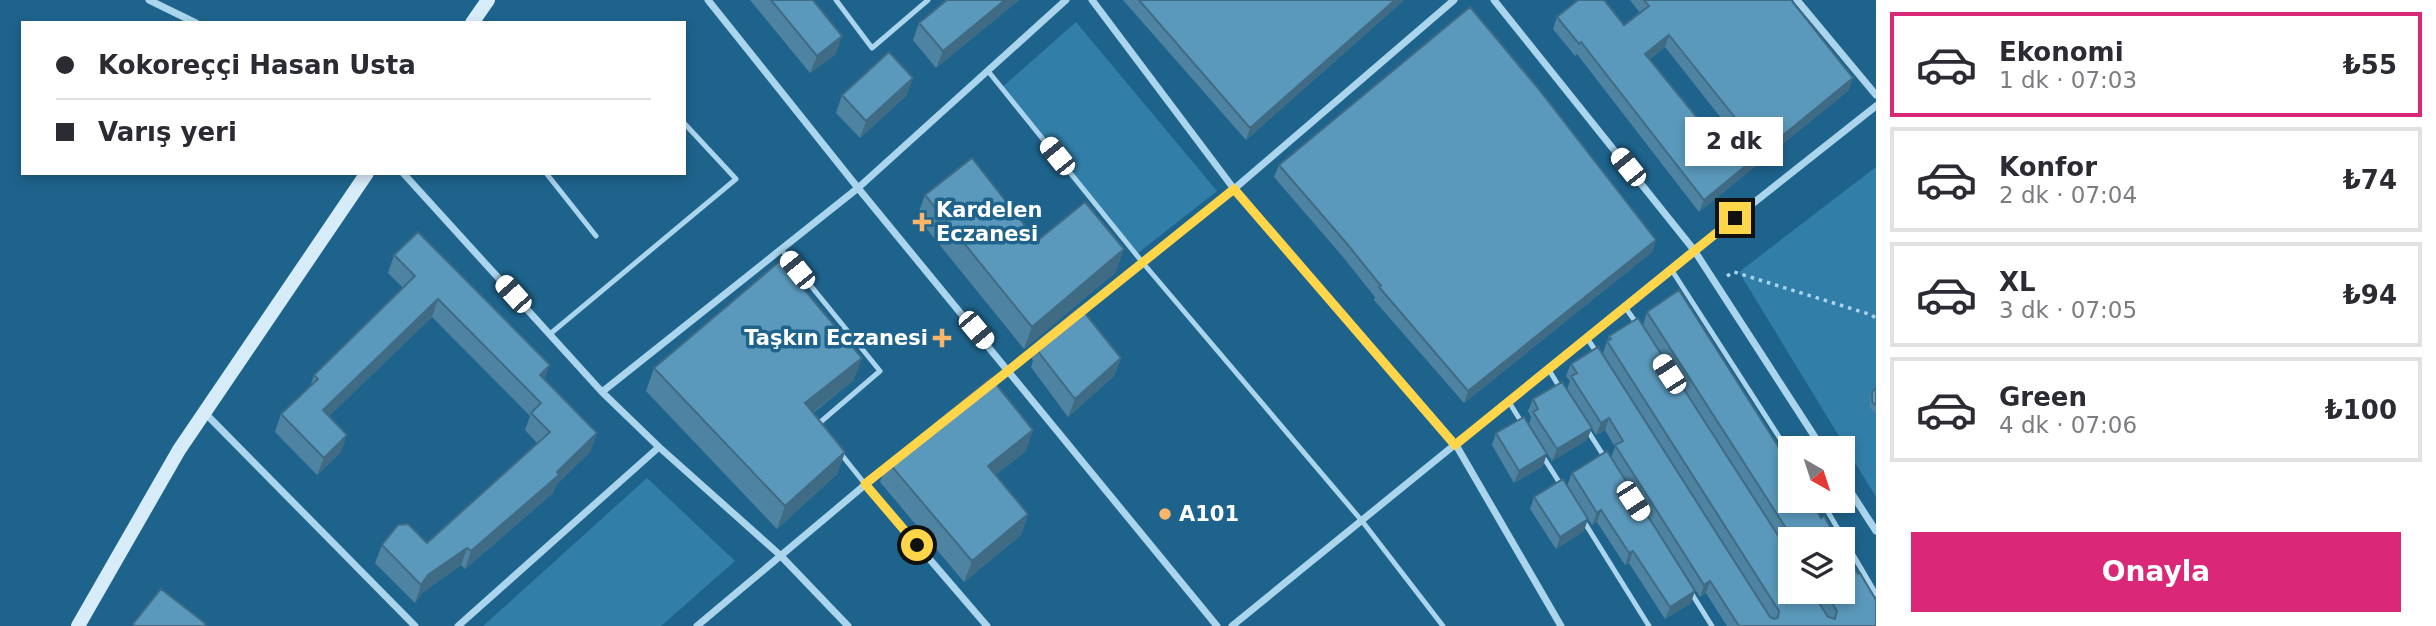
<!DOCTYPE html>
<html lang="tr">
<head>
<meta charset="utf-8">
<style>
  :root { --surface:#fff; --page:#f7f7f7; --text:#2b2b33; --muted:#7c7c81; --line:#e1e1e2; --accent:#db2777 }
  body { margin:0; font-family:"DejaVu Sans",sans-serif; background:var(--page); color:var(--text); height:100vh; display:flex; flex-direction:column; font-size:26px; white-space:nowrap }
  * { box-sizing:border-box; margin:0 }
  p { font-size:23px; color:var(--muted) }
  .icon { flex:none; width:38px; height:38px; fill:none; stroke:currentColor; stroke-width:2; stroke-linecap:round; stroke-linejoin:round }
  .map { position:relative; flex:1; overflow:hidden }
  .side { display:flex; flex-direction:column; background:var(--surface); width:560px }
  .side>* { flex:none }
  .banner { position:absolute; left:21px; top:21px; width:665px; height:154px; border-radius:0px; box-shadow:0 4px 10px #0003; display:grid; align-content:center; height:154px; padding:0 35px; background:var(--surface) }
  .needle { width:46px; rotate:141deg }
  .controls { position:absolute; left:1778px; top:436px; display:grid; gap:14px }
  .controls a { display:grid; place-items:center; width:77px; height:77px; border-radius:0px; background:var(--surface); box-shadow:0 4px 10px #0003; font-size:35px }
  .end { position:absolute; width:32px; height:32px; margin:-16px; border:9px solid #ffd54a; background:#111; box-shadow:0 0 0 4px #111 }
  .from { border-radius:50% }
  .bubble { position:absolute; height:49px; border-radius:0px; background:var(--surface); box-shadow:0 4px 10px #0003; font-size:23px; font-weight:800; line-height:49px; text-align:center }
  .car { position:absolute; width:21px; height:42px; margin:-21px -10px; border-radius:9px; box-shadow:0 0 5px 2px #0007; background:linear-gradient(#fff 24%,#345 0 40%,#fff 0 76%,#345 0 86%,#fff 0) }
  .banner b { display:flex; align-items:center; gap:24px; height:66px; font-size:26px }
  .banner b+b { border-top:2px solid var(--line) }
  .banner i { width:18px; height:18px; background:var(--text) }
  ul { padding:12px 0 0; list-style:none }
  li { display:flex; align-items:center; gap:21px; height:105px; margin:0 14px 10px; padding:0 21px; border:4px solid var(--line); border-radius:0px }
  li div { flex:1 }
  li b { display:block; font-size:26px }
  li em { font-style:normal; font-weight:800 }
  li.current { border-color:var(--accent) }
  li>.icon { width:63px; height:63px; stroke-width:1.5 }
  .action { display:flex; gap:14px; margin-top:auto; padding:14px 35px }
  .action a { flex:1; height:80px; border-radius:0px; background:var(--accent); color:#fff; font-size:28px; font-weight:800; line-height:80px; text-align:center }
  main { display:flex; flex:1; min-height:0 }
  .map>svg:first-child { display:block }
  .green { fill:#317ea9 }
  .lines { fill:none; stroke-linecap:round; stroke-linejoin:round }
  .path { stroke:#abd5ec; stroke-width:3.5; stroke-dasharray:3.5 5; stroke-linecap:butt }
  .service { stroke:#abd5ec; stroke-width:5 }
  .minor { stroke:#abd5ec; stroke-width:7 }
  .secondary { stroke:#d7ecf9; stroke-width:14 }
  .wall { fill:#4e84a2; fill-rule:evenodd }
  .shaded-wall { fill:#406b84 }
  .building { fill:#5b99bc; stroke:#406b84; stroke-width:2; fill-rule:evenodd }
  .route { stroke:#ffd54a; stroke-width:9 }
  .poi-dot { fill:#fbb66a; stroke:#1e638c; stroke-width:2.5 }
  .labels { text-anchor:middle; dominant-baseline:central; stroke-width:7; stroke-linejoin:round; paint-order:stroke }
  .poi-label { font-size:21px; font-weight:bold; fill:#fff; stroke:#1e638c; text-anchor:start }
</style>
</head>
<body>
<main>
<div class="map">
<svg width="1876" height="626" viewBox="0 0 1876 626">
  <rect width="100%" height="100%" fill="#1e638c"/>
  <!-- green -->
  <path class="green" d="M1076 22 1217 191 1138 253 1000 89Z
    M1876 167V497L1739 272Z
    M647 478 735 561 661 626H483Z"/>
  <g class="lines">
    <!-- path -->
    <path class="path" d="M1727 276 1734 272 1872 315 1876 319"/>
    <!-- service -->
    <path class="service" d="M836 0 872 48 928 0
      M988 71 1143 263 1362 521 1443 626
      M546 173 596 236
      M781 249 880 371 817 425
      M1671 269 1790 454
      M1625 307 1637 324
      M550 334 736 179 684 123
      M1587 338 1597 353
      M1549 370 1560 388
      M1509 402 1522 423
      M1586 428 1605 458
      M841 454 865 484
      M1542 455 1561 485
      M1821 500 1876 594
      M1583 520 1649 626
      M1690 591 1712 626"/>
    <!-- minor -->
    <path class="minor" d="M149 0 196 23
      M708 0 858 188 1217 626
      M1092 0 1234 189 1456 445 1561 626
      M1494 0 1694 250 1822 448
      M1797 0 1876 95
      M403 173 602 392
      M1076 316 1234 189 1454 0
      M989 386 1040 346
      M205 413 415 626
      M1843 480 1876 531
      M865 484 987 626
      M458 626 659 447
      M697 626 891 463
      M848 626 780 555 659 447 602 392 858 188 1066 0
      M1232 626 1694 250 1876 106"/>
    <!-- secondary -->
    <path class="secondary" d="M472 23 488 0
      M78 626 179 450 367 173"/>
  </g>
  <!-- wall -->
  <path class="wall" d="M750 0H813L836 54 810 73Z
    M947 0H1019L936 68 913 40 919 23Z
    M1123 0H1404L1246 140Z
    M1630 0H1791L1849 90 1699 212 1577 54 1575 56 1553 29 1557 17 1624 25 1640 13ZM1665 47 1740 142 1726 153 1650 59Z
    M842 95H907L860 138 836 113Z
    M1279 165 1656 240 1652 252 1464 403 1374 300 1375 297 1343 257 1274 177Z
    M925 195 1037 241 1116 272 1024 349 917 217Z
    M394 255 545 379 591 451 556 485 553 493 465 569 461 565 422 593 415 603 375 563 382 545 427 543 537 443 525 430 530 416 432 317 329 416 341 452 317 475 275 432 281 414 310 387 314 375 403 288 388 273Z
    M1647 312 1821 518 1837 539H1790V554L1643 325Z
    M1609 336 1790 592H1843L1876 626H1727L1706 593 1700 597 1611 458 1615 447 1605 430 1596 435 1567 389 1570 381 1566 376 1571 364 1603 353Z
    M1038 341 1121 358 1114 376 1068 417 1031 367 1033 361 1032 359Z
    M654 368 854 380 813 413 845 452 837 474 777 529 646 391Z
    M1876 388V413L1870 408V398L1872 392Z
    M1533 399 1587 440 1552 461 1529 424 1531 417 1528 411Z
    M1496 433 1543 466 1514 483 1492 445Z
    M1026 451 995 475 1028 514 1021 535 964 582 880 482 888 462Z
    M1572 473 1691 603 1665 619 1629 563 1625 565 1597 522 1592 525 1567 486Z
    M1534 497 1584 531 1556 549 1530 509Z"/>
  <!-- shaded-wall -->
  <path class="shaded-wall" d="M1005 0H1019L936 68 943 51Z
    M1395 0H1404L1246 140 1250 128Z
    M1669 35 1665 47 1641 66 1645 54Z
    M842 36 836 54 810 73 817 56Z
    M913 78 907 95 860 138 866 121Z
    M1853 78 1849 90 1699 212 1704 200Z
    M1656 240 1652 252 1464 403 1468 391Z
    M1124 249 1116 272 1024 349 1032 327Z
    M438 299 432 317 317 428 323 410Z
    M862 358 854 380 796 425 805 403Z
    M1121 358 1114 376 1068 417 1075 399Z
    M550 365 543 383 540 375Z
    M1609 418 1605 430 1596 435 1601 423Z
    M1592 428 1587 440 1552 461 1557 449Z
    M1033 430 1026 451 981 487 988 466Z
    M597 433 591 451 556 485 553 493 465 569 471 551 557 472Z
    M347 435 341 452 317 475 324 458Z
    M845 452 837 474 777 529 785 506Z
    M1547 454 1543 466 1514 483 1519 471Z
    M1601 510 1597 522 1592 525 1597 513Z
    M1028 514 1021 535 964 582 972 561Z
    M1588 519 1584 531 1556 549 1560 537Z
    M467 548 461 565 422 593 415 603 421 585 428 575Z
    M1633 551 1629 563 1625 565 1629 553Z
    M1710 581 1706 593 1700 597 1704 585Z
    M1695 591 1691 603 1665 619 1670 607Z"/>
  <!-- building -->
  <path class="building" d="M771 0H813L842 36 817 56Z
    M947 0H1005L943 51 919 23Z
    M1139 0H1395L1250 128Z
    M1578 0H1604L1624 25 1649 6 1644 0H1791L1853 78 1704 200 1581 42 1579 44 1557 17ZM1669 35 1749 135 1726 153 1645 54Z
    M1470 7 1537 87 1656 240 1468 391 1379 287 1381 286 1348 245 1279 165Z
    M889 52 913 78 866 121 842 95Z
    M972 158 1037 241 1085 202 1124 249 1032 327 925 195Z
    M418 232 550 365 540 375 597 433 557 472 559 475 471 551 467 548 428 575 421 585 382 545 398 525 408 524 427 543 550 432 531 413 541 403 438 299 323 410 347 435 324 458 281 414 318 379 314 375 415 276 394 255Z
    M780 261 862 358 805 403 845 452 785 506 654 368Z
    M1679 290 1790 465V500H1811L1821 518 1824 516 1837 539H1793L1647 312Z
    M1080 307 1121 358 1075 399 1037 350 1042 346 1038 341Z
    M1638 318 1790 554V592H1812L1828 617 1835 619 1837 611 1825 592H1843V549L1858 574 1860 573 1876 600V626H1739L1710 581 1704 585 1615 445 1623 441 1609 418 1601 423 1571 376 1577 373 1571 364 1598 347 1770 617 1774 619 1778 618 1779 611 1607 341 1611 339 1609 336Z
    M991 378 1033 430 988 466 1028 514 972 561 888 462Z
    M1562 382 1592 428 1557 449 1533 412 1538 409 1533 399Z
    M1876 388V405L1872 402V392Z
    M1524 417 1547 454 1519 471 1496 433Z
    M1607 451 1695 591 1670 607 1633 551 1629 553 1601 510 1597 513 1572 473Z
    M1563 479 1588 519 1560 537 1534 497Z
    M161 589 206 624 204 626H135L133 624Z"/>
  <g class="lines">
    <!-- route -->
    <path class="route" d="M917 545 865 484 1009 370 1234 189 1455 445 1735 218"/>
  </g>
  <!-- markers -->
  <g class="poi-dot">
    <path d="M918.5 211.5h7v7h7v7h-7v7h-7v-7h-7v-7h7z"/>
    <path d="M938.5 327.5h7v7h7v7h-7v7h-7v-7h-7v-7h7z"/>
    <circle cx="1165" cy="514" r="7"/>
  </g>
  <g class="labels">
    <!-- poi labels -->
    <g class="poi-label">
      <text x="936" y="210">Kardelen<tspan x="936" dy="24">Eczanesi</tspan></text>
      <text x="928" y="338" text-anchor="end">Taşkın Eczanesi</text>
      <text x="1179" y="514">A101</text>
    </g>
  </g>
</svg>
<div class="controls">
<a><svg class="needle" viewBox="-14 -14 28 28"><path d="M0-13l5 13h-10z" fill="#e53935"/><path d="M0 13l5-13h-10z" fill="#7c7c81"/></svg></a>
<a><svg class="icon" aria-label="layers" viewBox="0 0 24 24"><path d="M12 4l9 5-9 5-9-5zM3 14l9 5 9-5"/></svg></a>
</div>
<i class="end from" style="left:917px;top:545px"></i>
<i class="end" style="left:1735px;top:218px"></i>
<div class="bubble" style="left:1685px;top:117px;width:98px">2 dk</div>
<i class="car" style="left:1057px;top:156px;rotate:321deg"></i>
<i class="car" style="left:1628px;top:167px;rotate:321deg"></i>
<i class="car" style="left:797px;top:270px;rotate:321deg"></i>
<i class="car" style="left:513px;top:294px;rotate:318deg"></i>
<i class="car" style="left:976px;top:330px;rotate:140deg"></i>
<i class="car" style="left:1669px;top:374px;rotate:327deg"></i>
<i class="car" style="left:1633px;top:501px;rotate:147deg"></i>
<div class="banner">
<b><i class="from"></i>Kokoreççi Hasan Usta</b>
<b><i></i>Varış yeri</b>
</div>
</div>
<section class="side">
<ul>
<li class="current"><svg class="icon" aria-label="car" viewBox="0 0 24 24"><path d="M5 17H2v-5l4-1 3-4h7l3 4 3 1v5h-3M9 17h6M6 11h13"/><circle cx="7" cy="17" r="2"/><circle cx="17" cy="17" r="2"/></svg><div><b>Ekonomi</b><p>1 dk · 07:03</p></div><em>₺55</em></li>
<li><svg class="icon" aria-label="car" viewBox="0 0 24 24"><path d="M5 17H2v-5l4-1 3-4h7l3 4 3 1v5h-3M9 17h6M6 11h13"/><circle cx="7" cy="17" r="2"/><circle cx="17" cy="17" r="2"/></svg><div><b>Konfor</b><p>2 dk · 07:04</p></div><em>₺74</em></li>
<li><svg class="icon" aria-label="car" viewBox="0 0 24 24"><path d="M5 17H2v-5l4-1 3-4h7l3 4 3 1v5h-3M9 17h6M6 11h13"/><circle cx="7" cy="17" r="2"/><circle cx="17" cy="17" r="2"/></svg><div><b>XL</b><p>3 dk · 07:05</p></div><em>₺94</em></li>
<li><svg class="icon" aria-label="car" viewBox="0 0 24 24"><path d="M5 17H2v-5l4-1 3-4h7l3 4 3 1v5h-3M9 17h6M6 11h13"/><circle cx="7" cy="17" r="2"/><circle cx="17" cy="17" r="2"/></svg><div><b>Green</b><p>4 dk · 07:06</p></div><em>₺100</em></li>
</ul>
<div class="action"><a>Onayla</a></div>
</section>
</main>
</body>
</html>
